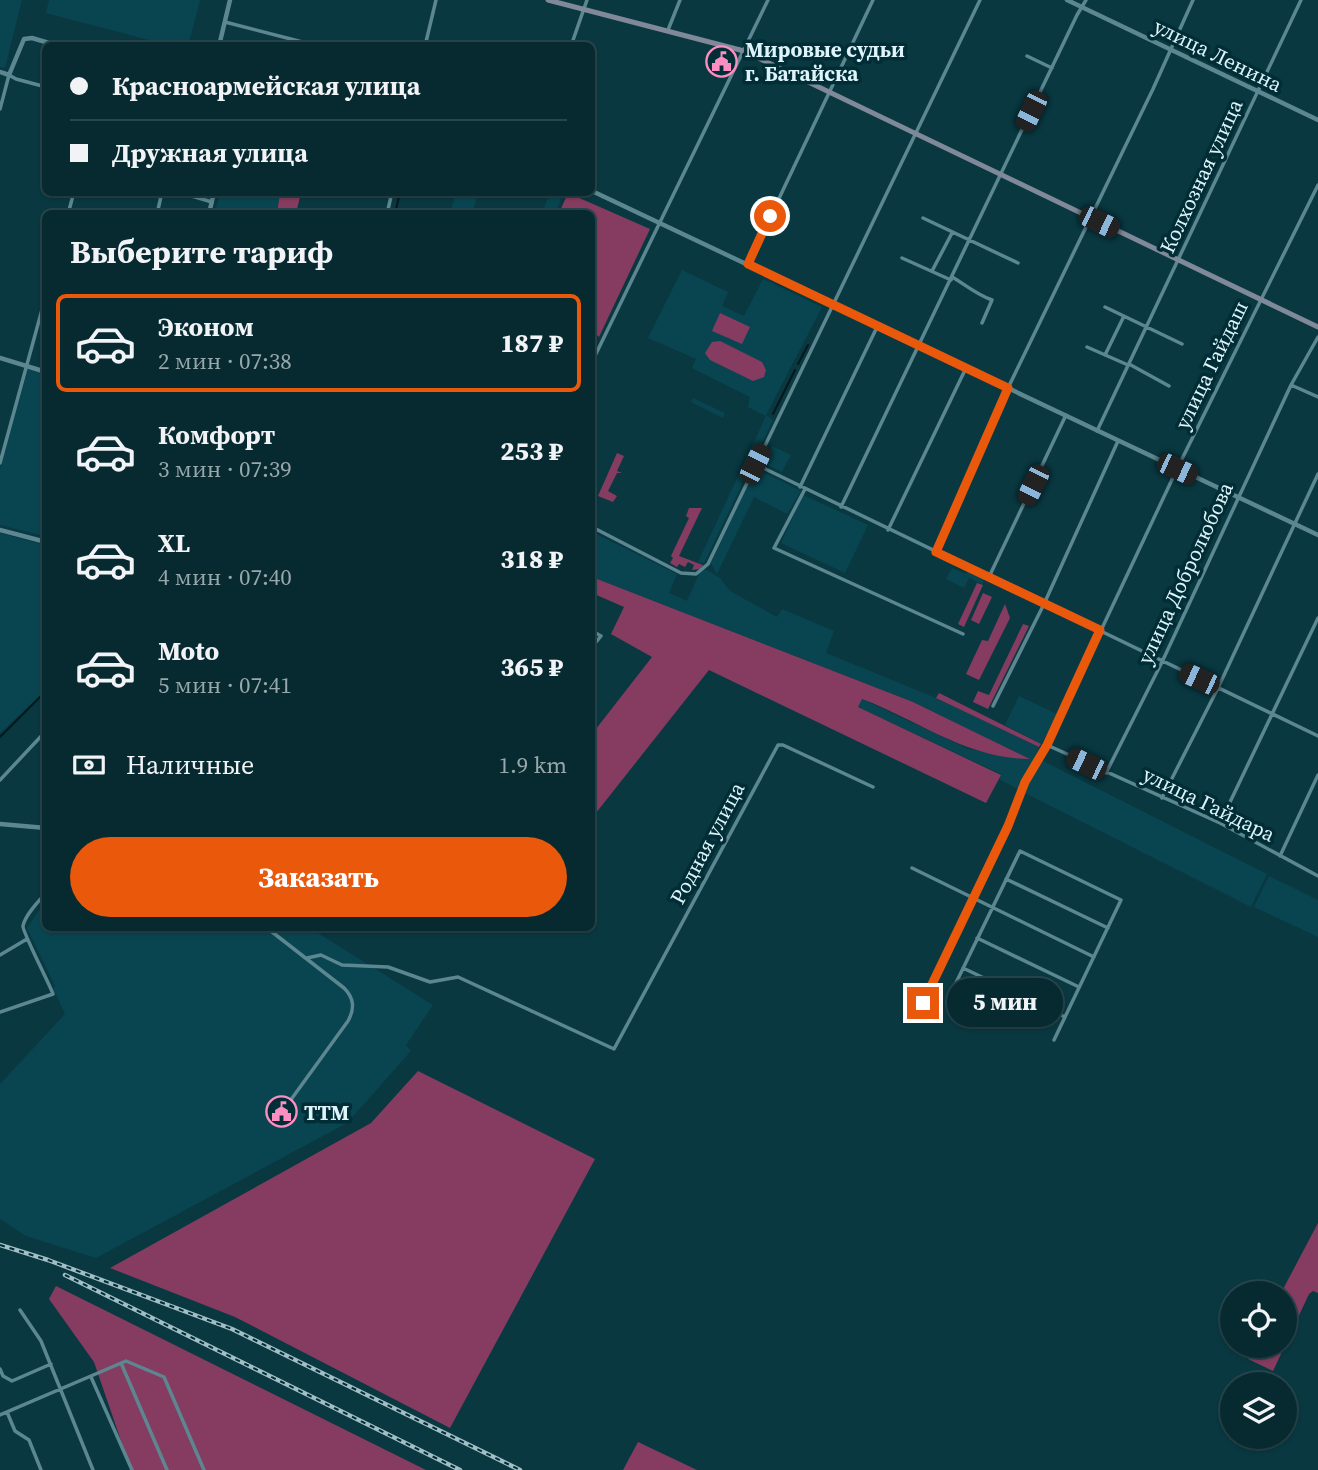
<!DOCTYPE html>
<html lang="ru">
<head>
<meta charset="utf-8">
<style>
  :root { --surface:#072a31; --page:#15363d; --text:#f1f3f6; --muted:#98a7ab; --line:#28464d; --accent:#ea580c }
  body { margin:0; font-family:"Source Serif 4",serif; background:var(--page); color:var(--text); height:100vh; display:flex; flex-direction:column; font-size:26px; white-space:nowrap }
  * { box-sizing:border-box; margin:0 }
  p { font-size:23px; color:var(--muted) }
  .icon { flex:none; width:38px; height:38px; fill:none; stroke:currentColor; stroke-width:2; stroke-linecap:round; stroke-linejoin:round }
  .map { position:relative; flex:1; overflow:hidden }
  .panel { position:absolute; left:42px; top:210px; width:553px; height:721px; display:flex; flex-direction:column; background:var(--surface); border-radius:10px; box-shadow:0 2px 5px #0004,0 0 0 2px var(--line) }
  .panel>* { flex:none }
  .banner { position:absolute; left:42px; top:42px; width:553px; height:154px; border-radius:10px; box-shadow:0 2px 5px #0004,0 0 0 2px var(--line); display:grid; align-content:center; height:154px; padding:0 28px; background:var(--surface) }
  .buttons { position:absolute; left:1220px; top:1281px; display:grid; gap:14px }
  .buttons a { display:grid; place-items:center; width:77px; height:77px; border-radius:50%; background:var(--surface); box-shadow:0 2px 5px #0004,0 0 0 2px var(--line); font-size:35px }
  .end { position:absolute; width:32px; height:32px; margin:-16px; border:9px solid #ea580c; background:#fff; box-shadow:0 0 0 4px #fff }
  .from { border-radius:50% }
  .bubble { position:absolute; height:49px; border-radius:24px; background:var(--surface); box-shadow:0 2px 5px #0004,0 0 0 2px var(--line); font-size:23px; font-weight:800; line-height:49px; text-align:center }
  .car { position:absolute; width:21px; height:42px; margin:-21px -10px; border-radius:9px; box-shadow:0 0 5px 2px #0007; background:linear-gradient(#222 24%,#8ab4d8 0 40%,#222 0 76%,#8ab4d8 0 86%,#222 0) }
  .banner b { display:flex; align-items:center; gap:24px; height:66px; font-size:26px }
  .banner b+b { border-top:2px solid var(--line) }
  .banner i { width:18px; height:18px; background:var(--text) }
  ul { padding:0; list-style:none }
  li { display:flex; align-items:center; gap:21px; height:98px; margin:0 14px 10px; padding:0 14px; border:4px solid transparent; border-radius:10px }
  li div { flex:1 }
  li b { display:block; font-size:26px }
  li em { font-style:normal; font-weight:800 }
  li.active { border-color:var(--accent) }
  li>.icon { width:63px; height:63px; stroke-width:1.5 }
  h2 { padding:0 28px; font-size:32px; line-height:84px }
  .pay { display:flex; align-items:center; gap:18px; height:77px; padding:0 28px; font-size:26px }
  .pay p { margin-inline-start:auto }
  .button { display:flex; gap:14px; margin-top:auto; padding:14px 28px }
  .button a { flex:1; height:80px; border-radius:42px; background:var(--accent); color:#fff; font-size:28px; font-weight:800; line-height:80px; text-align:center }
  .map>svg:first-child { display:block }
  .built { fill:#094550 }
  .green { fill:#863c60 }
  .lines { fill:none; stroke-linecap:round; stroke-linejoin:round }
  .stream { stroke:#07181c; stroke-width:2 }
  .minor { stroke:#5c8791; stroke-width:3.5 }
  .tertiary { stroke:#5c8791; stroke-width:4.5 }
  .secondary { stroke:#808999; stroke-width:5 }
  .rail-casing { stroke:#a1bec5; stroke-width:4.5 }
  .rail { stroke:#002d36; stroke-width:2; stroke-dasharray:5; stroke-linecap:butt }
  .route { stroke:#ea580c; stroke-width:9 }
  .labels { text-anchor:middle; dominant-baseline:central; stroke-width:7; stroke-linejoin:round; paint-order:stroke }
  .poi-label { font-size:21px; font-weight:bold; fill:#def4fa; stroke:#002d36; text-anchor:start }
  .street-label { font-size:21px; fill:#def4fa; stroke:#002d36 }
</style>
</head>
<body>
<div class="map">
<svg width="1318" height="1470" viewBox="0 0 1318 1470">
  <rect width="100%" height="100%" fill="#093841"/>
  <!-- built -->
  <path class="built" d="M0 0H22L5 68 0 67Z
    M49 0H200L188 46 168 45 46 13Z
    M220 193H280L277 213 215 214Z
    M456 193H478L472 213H450Z
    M543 193H563L556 213H549L550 210 544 208 549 195Z
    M682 270 728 292 722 306 744 316 763 279 822 307 766 415 773 420 704 563 698 562 766 416 748 407 750 397 692 368 696 359 648 338Z
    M28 369 45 374V536L0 525V469Z
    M693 398 725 413 723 418 691 402Z
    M772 446 791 455 782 472 763 463Z
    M755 468 801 491 787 514 754 497 717 574 711 563Z
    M803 495 868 525 845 573 781 543Z
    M592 532 677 574 669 593 687 601 702 567 720 578 730 591 777 617 782 609 834 631 826 653 936 698 1039 747 1035 757 1267 874 1251 907 1023 792 999 779 1001 774 858 707 862 699 968 749 1028 758 913 702 592 577Z
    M0 533 45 545 46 690 0 733Z
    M952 568 966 574 969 569 985 577 982 584 969 578 964 588 946 579Z
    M1019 696 1057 714 1041 744 1005 725Z
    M1269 876 1318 900V937L1254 907Z
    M45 902 46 928H310L433 1005 406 1045 411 1051 347 1123 96 1258 26 1236 0 1219V1084L65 1014 53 988 55 986 27 928Z"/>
  <!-- green -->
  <path class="green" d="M280 193H301L296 213H277Z
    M568 193 650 229 599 337 592 331V214L559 213Z
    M720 313 750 327 742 344 712 331Z
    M720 341 762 362 766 370 764 377 753 381 710 360 705 353 712 342Z
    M617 453 624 456 617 471 622 473H617L608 491 617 496 613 502 598 496Z
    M689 508H702L679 556 703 565 700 569 692 570 694 565 688 562 685 567 679 564 677 567 670 563 673 558 671 556 689 518 686 516Z
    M592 577 913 702 1030 759C967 759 918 720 862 699L858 707 1001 775 986 803 709 670 592 818V734L652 657 611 634 624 607 592 593Z
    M977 583 983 585 964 627 958 624Z
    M983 593 992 597 979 624 971 620Z
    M1005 604 1010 618 979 680 966 674 982 640 988 641Z
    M1023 624 1029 626 988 709 973 702 978 691 989 695Z
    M939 693 1041 744 1039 747 936 698Z
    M418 1071 595 1159 450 1428 235 1317 110 1268 371 1123Z
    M1318 1223V1293L1313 1291 1309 1294 1273 1371 1248 1359 1254 1346H1284V1293H1281Z
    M56 1286 426 1470H131L94 1362 49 1299Z
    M638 1442 697 1470H623Z"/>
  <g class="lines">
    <!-- stream -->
    <path class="stream" d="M395 214 400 192
      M798 364 808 345
      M773 414 795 370
      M0 737 46 691"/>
    <!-- minor -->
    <path class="minor" d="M225 22 318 46
      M668 30 680 0
      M425 46 436 0
      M571 46 587 0
      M1027 56 1052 68
      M0 109 9 75 16 79 46 87
      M178 192 212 202
      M68 214 74 192
      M157 214 162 192
      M387 214 392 192
      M923 218 1018 263
      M902 258 951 280
      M748 264 873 0
      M932 271 952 233
      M952 277C966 285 977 295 992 300L982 323
      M1105 307 1182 344
      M1087 347 1128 365
      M1105 355 1124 316
      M592 362 768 0
      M1129 364 1169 386
      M1291 385 1318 397
      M1097 431 1301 0
      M0 463 46 295
      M755 464 1318 736
      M800 487 878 325
      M805 489 774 548 963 634
      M841 507 1077 15 1086 0
      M592 527 681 573 696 574 708 564 980 0
      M888 530 966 368
      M936 552 1008 388 1153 89 1193 0
      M989 577 1066 415
      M592 631 601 636 592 647
      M993 706 1044 604 1118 441
      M1047 745 1220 823 1318 876
      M1106 773 1162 662 1291 385 1318 337
      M0 780 46 731
      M1162 798 1218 688 1318 474
      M1220 823 1318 618
      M1280 856 1318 775
      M912 868 1094 957
      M1006 879 1108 928
      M267 928 344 988C354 998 355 1008 348 1021L282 1112
      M977 938 1079 987
      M0 955 27 939
      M307 958 321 955 342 965 388 967 430 982 458 977 614 1049 778 745H783L873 787
      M963 968 1065 1017
      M953 989 1020 851 1121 900 1054 1040
      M923 1003 1008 826 1025 782 1047 745 1177 469 1318 185
      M0 1012 53 994C49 983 22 931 23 926 25 915 38 902 46 893
      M20 1310 41 1341 93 1470
      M121 1363 167 1470
      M0 1369 3 1376 12 1381 51 1364
      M91 1377 132 1470
      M7 1412 15 1431 29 1440 41 1470
      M0 1415 126 1361 164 1377 204 1470"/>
    <!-- tertiary -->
    <path class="tertiary" d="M1067 0 1318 120
      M219 46 230 0
      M0 72 9 75 24 39 32 38 59 46
      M592 191 1318 535
      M209 214 214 192
      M0 358 46 372
      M0 530 46 542
      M0 824 46 828"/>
    <!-- secondary -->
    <path class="secondary" d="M548 0 744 51 1318 327"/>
    <defs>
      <path id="rail" d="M0 1245 48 1260 232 1329 520 1470
        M65 1275 460 1470"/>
    </defs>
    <!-- rail casing -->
    <use href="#rail" class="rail-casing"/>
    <!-- rail -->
    <use href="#rail" class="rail"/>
  </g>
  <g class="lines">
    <!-- route -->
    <path class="route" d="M770 216 748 264 1008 388 936 552 1100 630 1047 745 1025 782 1008 826 923 1003"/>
  </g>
  <!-- icons -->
  <defs>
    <symbol id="civic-ring" viewBox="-11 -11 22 22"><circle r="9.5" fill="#002d36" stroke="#fc8fc1" stroke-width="1.5"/><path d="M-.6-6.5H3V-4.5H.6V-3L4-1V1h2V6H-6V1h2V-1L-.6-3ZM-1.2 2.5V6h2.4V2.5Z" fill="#fc8fc1"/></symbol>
  </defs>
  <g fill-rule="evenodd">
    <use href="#civic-ring" x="704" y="44" width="35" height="35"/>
    <use href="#civic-ring" x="264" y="1094" width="35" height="35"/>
  </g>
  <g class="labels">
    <!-- poi labels -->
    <g class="poi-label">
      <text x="745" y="49">Мировые судьи<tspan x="745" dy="24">г. Батайска</tspan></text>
      <text x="304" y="1112">ТТМ</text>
    </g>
    <!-- street labels -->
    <g class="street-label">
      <text transform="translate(1218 55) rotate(26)">улица Ленина</text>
      <text transform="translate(1201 176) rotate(-65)">Колхозная улица</text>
      <text transform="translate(1211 365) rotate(-64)">улица Гайдаш</text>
      <text transform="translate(1185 573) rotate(-65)">улица Добролюбова</text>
      <text transform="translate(1209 804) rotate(26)">улица Гайдара</text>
      <text transform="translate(707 843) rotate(-62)">Родная улица</text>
    </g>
  </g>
</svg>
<div class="buttons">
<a><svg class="icon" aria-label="locate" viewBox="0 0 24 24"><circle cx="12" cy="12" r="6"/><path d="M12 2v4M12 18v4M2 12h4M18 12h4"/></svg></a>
<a><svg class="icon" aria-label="layers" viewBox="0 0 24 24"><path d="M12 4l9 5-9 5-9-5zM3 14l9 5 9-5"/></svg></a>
</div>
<i class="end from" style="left:770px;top:216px"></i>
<i class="end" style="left:923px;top:1003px"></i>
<div class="bubble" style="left:947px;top:978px;width:116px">5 мин</div>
<i class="car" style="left:1031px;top:111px;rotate:206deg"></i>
<i class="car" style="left:1099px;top:222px;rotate:116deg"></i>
<i class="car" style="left:755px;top:464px;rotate:26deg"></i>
<i class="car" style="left:1177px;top:469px;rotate:115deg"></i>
<i class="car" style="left:1033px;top:485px;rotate:206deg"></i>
<i class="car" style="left:1199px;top:679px;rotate:295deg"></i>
<i class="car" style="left:1086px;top:764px;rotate:296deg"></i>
<div class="banner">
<b><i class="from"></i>Красноармейская улица</b>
<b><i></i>Дружная улица</b>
</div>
<section class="panel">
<h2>Выберите тариф</h2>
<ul>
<li class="active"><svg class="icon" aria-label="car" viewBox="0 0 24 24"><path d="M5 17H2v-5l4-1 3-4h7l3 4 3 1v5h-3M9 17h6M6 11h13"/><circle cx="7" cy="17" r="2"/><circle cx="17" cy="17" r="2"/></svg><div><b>Эконом</b><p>2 мин · 07:38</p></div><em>187 ₽</em></li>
<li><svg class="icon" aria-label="car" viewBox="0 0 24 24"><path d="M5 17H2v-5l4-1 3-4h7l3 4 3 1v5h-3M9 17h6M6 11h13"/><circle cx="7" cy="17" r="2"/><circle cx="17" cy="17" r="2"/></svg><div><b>Комфорт</b><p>3 мин · 07:39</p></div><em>253 ₽</em></li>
<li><svg class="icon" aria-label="car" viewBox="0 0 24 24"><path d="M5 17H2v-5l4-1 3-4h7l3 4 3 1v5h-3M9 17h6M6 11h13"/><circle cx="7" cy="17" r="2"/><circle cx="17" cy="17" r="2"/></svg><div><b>XL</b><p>4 мин · 07:40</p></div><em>318 ₽</em></li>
<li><svg class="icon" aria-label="car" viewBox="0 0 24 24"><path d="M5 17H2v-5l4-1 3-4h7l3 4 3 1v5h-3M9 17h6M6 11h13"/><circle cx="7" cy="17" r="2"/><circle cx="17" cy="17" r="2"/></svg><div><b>Moto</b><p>5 мин · 07:41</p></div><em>365 ₽</em></li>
</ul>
<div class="pay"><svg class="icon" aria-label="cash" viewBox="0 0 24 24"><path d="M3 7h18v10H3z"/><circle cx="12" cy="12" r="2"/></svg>Наличные<p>1.9 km</p></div>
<div class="button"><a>Заказать</a></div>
</section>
</div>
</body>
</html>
